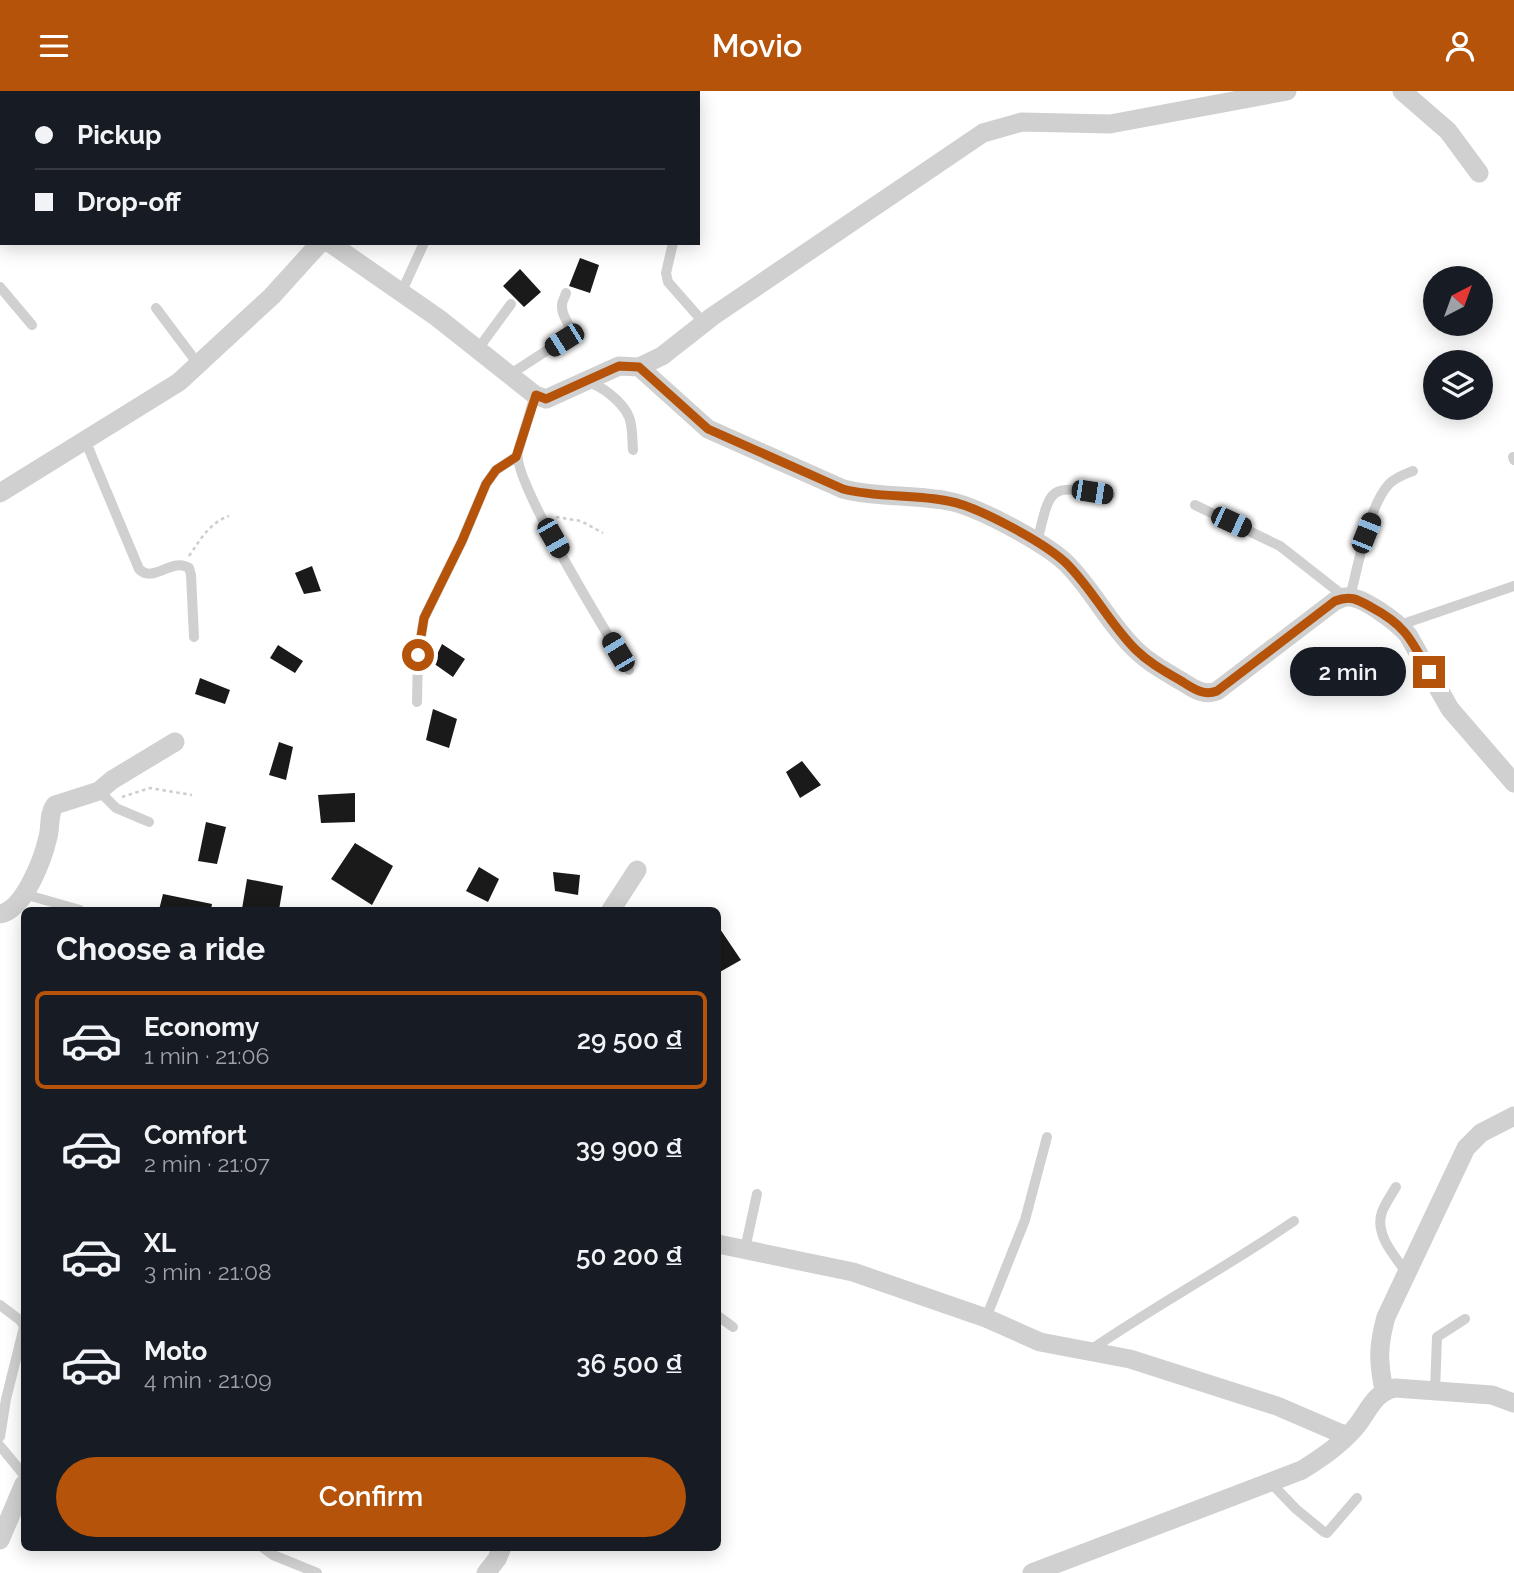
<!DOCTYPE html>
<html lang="en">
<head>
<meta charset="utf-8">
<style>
  :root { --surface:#171b24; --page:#242831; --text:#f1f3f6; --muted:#9ea1a6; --line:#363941; --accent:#b45309 }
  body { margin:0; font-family:Raleway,sans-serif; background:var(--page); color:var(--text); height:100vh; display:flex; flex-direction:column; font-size:26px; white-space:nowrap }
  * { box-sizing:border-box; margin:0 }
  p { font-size:23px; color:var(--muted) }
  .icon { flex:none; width:38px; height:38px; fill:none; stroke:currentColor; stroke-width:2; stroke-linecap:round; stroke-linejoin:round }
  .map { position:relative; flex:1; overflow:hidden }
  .drawer { position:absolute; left:21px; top:816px; width:700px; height:644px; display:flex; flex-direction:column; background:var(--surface); border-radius:10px; box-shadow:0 4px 18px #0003 }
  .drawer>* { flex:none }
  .guide { position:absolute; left:0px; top:0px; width:700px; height:154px; box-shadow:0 4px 18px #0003; display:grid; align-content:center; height:154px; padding:0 35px; background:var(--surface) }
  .needle { width:46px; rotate:41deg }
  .controls { position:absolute; left:1423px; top:175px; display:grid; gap:14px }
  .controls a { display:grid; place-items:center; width:70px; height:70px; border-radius:50%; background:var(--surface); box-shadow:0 4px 18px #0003; font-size:35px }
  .end { position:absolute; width:32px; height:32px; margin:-16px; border:9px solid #b45309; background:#fff; box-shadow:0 0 0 4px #fff }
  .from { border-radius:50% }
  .bubble { position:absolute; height:49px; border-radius:24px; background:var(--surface); box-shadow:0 4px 18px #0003; font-size:23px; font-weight:600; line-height:49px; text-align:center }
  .car { position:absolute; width:21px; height:42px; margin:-21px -10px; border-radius:9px; box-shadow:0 0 5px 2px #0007; background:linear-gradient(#222 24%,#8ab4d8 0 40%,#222 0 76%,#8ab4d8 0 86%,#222 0) }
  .guide b { display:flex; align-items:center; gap:24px; height:66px; font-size:26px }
  .guide b+b { border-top:2px solid var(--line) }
  .guide i { width:18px; height:18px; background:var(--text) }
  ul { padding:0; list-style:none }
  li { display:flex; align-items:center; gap:21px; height:98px; margin:0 14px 10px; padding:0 21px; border:4px solid transparent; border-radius:10px }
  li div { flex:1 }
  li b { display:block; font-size:26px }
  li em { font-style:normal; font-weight:600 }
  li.selected { border-color:var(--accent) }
  li>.icon { width:63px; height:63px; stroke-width:1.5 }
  h2 { padding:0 35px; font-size:32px; line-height:84px }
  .cta { display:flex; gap:14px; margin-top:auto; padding:14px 35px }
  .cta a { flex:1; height:80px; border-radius:42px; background:var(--accent); color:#fff; font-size:28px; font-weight:600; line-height:80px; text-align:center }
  header { display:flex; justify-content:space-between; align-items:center; height:91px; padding:0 35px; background:var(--accent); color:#fff; font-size:32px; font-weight:600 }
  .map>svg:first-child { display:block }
  .building { fill:#1a1a1a }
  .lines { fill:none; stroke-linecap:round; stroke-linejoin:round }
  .path { stroke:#cdcdcd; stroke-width:2.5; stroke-dasharray:3.5 3.5; stroke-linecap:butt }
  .service { stroke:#d0d0d0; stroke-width:10 }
  .minor { stroke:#d0d0d0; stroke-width:19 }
  .route { stroke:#b45309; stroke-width:9 }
</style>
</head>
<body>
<header><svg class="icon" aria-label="menu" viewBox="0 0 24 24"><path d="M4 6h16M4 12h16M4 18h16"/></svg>Movio<svg class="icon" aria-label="person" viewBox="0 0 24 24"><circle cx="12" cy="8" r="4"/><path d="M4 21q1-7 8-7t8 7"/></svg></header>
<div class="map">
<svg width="1514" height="1482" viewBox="0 0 1514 1482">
  <rect width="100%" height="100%" fill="#fff"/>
  <!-- building -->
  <path class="building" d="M580 167 599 174 590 202 569 195Z
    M520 178 541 201 524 216 503 195Z
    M312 475 321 500 304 503 295 482Z
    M442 553 465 568 453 586 433 572Z
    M278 554 303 570 295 582 270 567Z
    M200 587 230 599 225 613 195 603Z
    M433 618 457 628 449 657 426 649Z
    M279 651 293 656 286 689 269 684Z
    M802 670 821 694 800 707 786 681Z
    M355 702V731L321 732 318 704Z
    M206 731 226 736 217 773 198 770Z
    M355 752 393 775 372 814 331 788Z
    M479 776 499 788 488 811 466 800Z
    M553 781 580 784 578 804 555 800Z
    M247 788 283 795 279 819 242 818Z
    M163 803 212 813 211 819H159Z
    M718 835 741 869 718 882Z"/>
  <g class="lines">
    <!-- path -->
    <path class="path" d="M556 426 581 430 603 442
      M189 465C201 448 209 432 229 425
      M122 706 150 697 192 704"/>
    <!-- service -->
    <path class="service" d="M208 0V2
      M673 152 666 182 668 191 704 232
      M0 196 32 234
      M402 200 424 152
      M156 217 198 273
      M478 258 511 213
      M509 284 563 249C577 231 561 231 562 214 562 210 565 206 566 202
      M587 291C601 294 623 311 629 326 633 335 632 349 633 359
      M535 304 518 361C511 388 610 547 629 579
      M85 349 139 478C153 493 172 466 189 477L191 484 194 546
      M1513 366 1514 369
      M1195 414 1280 455 1345 506
      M1037 452C1051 392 1049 394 1110 404
      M1350 506C1358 476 1368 416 1389 393 1396 386 1405 383 1413 380
      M1400 534 1514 495
      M417 611 418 564 424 527 462 450 486 393 496 379 516 366
      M99 700 116 717 149 731
      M24 803 80 819
      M1396 1096C1391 1104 1385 1113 1382 1121 1374 1143 1395 1166 1407 1182
      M745 1158 757 1103
      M0 1214 21 1230 24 1236 6 1308 0 1346
      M718 1225 733 1236
      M986 1227 1025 1129 1047 1046
      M1089 1260C1156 1214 1227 1176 1294 1130
      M1435 1300 1437 1246 1465 1228
      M0 1355 24 1384
      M1270 1391 1296 1418 1324 1441 1327 1442 1357 1407
      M262 1456 273 1464 317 1482"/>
    <!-- minor -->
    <path class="minor" d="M402 0 404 2
      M1402 0 1448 40 1479 82
      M12 2 13 0
      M0 26 2 21
      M330 152 438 227 535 304 546 308 619 275 639 276 662 265 713 225 983 42 1022 31 1110 33 1287 0
      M639 276 708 338 843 398C877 407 913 403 948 410 977 415 1043 451 1065 471 1092 497 1108 532 1135 558 1149 572 1166 581 1183 591 1194 598 1204 605 1217 600L1335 510C1335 510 1345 506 1345 506 1362 504 1398 532 1408 544L1450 618 1514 692
      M0 402 179 291 272 205 320 152
      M611 819 637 779
      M0 823C24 819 43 768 48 746 51 735 48 723 55 714L99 700 112 689 175 651
      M718 1153 853 1181 986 1227 1040 1251 1130 1268 1277 1315 1342 1343H1348
      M1384 1299C1378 1270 1378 1255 1386 1226L1466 1057 1481 1042 1514 1025
      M0 1449 24 1393
      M486 1482 497 1468 502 1456
      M1032 1482 1302 1379C1321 1367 1339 1355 1354 1338 1368 1323 1372 1302 1395 1297L1492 1304 1514 1312"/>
  </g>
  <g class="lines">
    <!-- route -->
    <path class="route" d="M418 564 424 527 462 450 486 393 496 379 516 366 536 304 546 308 619 275 639 276 708 338 843 398C877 407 913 403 948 410 977 415 1043 451 1065 471 1092 497 1109 532 1135 558 1149 572 1166 581 1183 591 1194 598 1204 605 1217 600L1335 510C1350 504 1357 508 1371 516 1405 534 1411 548 1429 581"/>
  </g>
</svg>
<div class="controls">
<a><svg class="needle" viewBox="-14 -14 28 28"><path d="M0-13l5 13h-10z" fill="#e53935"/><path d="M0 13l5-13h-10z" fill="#9ea1a6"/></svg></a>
<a><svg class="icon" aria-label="layers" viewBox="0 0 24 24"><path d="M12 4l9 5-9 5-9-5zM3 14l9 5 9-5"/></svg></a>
</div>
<i class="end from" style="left:418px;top:564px"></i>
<i class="end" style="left:1429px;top:581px"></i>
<div class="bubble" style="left:1290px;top:556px;width:116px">2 min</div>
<i class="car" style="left:564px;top:249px;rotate:238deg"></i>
<i class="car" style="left:1092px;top:401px;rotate:99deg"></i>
<i class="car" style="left:1231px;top:431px;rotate:115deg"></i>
<i class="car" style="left:1366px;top:442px;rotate:22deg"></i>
<i class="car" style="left:553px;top:447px;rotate:150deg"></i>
<i class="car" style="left:618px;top:561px;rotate:329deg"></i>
<div class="guide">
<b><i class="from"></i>Pickup</b>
<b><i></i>Drop-off</b>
</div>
<section class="drawer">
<h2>Choose a ride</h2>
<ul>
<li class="selected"><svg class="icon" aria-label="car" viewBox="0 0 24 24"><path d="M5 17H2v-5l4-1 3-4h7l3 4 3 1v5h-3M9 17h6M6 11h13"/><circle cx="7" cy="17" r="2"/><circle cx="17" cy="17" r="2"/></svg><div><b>Economy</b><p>1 min · 21:06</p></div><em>29 500 ₫</em></li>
<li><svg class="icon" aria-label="car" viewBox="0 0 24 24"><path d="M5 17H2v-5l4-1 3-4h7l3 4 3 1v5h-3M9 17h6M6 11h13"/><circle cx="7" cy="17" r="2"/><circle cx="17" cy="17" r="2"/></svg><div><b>Comfort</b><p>2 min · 21:07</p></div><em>39 900 ₫</em></li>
<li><svg class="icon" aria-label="car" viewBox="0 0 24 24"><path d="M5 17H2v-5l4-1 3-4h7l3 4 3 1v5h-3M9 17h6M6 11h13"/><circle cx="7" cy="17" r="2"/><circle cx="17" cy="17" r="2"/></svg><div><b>XL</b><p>3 min · 21:08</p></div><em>50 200 ₫</em></li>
<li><svg class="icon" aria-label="car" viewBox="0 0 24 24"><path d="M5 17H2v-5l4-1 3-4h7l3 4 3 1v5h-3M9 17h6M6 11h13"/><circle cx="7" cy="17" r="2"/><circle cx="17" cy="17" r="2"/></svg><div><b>Moto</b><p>4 min · 21:09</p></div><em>36 500 ₫</em></li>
</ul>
<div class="cta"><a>Confirm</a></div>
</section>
</div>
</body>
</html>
